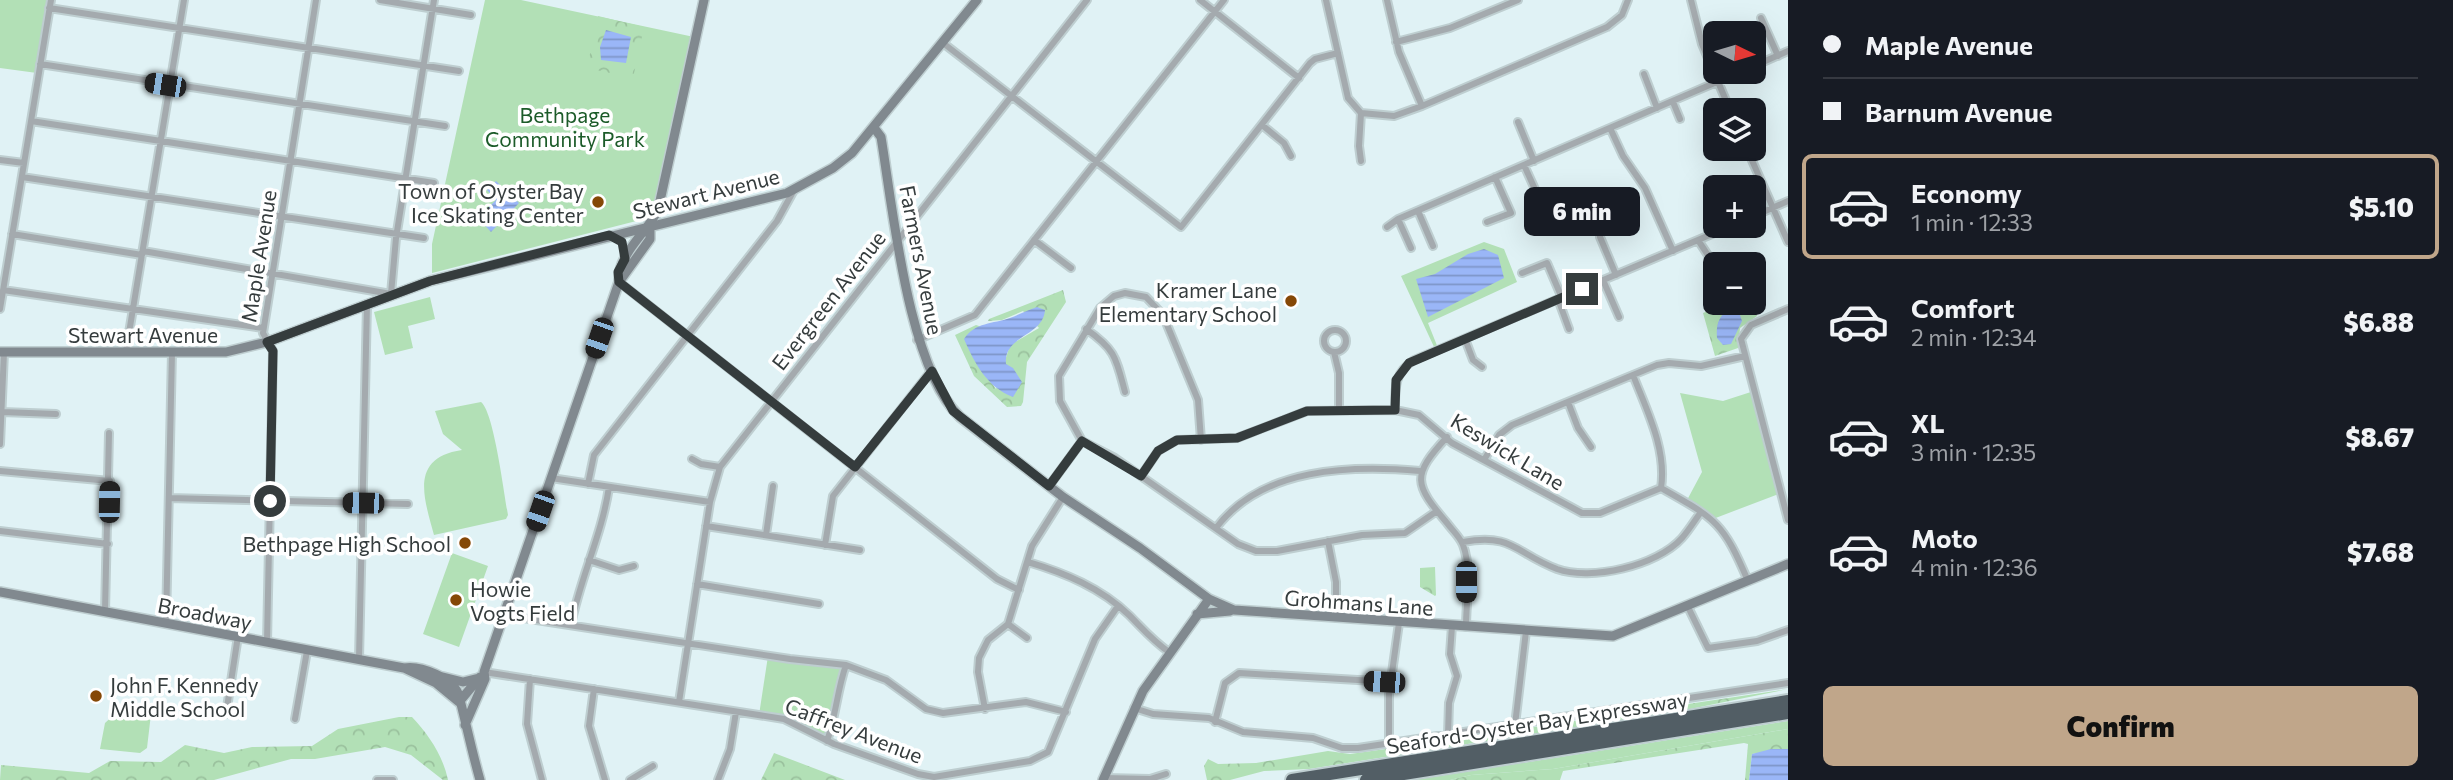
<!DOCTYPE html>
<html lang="en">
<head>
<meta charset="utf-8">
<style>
  :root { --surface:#171b24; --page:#242831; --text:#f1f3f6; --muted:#9ea1a6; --line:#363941; --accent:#c0a68a }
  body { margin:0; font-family:Commissioner,sans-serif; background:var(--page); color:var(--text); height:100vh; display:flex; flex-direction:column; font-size:26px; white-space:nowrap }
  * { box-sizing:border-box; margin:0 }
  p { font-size:23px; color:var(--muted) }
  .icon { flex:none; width:38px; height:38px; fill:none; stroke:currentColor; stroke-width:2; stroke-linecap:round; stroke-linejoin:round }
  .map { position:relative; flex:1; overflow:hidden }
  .drawer { display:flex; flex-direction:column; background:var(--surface); width:665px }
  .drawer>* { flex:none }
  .banner { display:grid; align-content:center; height:154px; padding:0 35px; background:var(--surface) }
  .needle { width:46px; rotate:95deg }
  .fabs { position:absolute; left:1703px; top:21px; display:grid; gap:14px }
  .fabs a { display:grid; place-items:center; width:63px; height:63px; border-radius:10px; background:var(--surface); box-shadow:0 7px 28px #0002; font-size:35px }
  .end { position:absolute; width:32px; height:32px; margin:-16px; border:9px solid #353c3d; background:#fff; box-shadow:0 0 0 4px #fff }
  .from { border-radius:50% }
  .bubble { position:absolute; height:49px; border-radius:10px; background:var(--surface); box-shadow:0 7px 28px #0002; font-size:23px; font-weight:800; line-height:49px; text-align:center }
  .car { position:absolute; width:21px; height:42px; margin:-21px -10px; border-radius:9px; box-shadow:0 0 5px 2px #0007; background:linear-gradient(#222 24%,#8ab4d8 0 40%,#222 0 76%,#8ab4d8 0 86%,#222 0) }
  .banner b { display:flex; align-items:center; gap:24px; height:66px; font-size:26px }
  .banner b+b { border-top:2px solid var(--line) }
  .banner i { width:18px; height:18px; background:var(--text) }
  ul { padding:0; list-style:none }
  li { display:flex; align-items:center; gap:21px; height:105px; margin:0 14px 10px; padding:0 21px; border:4px solid transparent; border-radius:10px }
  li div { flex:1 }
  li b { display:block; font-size:26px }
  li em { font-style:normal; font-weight:800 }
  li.selected { border-color:var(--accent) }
  li>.icon { width:63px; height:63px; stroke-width:1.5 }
  .button { display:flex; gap:14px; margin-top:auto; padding:14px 35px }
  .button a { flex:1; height:80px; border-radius:10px; background:var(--accent); color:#111; font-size:28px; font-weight:800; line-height:80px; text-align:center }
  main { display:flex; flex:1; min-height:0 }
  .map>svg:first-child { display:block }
  .green { fill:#b2e0b6 }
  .forest { fill:url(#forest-crowns) }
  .water { fill:url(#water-rules) }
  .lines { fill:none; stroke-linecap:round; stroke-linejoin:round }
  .street-casing { stroke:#beced0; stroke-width:10 }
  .secondary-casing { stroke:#beced0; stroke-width:12 }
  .highway-casing { stroke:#beced0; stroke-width:16 }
  .street { stroke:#a4aaae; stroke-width:6 }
  .secondary { stroke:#81898f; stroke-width:9 }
  .highway { stroke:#525e65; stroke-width:12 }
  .route { stroke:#353c3d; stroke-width:9 }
  .poi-dot { fill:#854806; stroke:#fff; stroke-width:2.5 }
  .labels { text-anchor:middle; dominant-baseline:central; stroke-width:7; stroke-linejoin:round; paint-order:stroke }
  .park-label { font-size:21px; fill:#1c5b29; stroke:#fff }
  .poi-label { font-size:21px; fill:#353c3d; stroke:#fff; text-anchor:end }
  .street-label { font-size:21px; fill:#353c3d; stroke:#fff }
</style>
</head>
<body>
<main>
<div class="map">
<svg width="1788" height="780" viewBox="0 0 1788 780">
  <defs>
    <pattern id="forest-crowns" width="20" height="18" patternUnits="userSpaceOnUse" patternTransform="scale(1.75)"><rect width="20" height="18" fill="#b2e0b6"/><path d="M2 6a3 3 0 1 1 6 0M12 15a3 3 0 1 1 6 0" fill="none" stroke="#9ac19d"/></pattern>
    <pattern id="water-rules" width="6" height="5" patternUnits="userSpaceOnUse" patternTransform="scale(1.75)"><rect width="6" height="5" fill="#9ab6f7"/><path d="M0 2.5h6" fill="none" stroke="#7e95c9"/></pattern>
  </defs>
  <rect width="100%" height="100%" fill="#e0f2f5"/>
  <!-- green -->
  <path class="green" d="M0 0H48L37 73 0 68Z
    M485 0H521L694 37 652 217 432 273V244Z
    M1484 242 1504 249 1517 282 1428 323 1438 348 1435 349 1401 276Z
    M430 297 435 319 408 326 413 348 385 355 374 312Z
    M1754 391 1781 493 1713 519 1686 502 1702 472 1680 393 1723 401Z
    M481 402C494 412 504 494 508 515L506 519 434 535C424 498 409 458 462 450L443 434 435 411Z
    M452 553 488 566 459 647 423 634Z
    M768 656 846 665 827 741 796 723 759 715Z
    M118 711 151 714 147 748 140 753 100 749 105 723Z
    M1788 721V729L1553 769 1471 775 1450 780H1414Z"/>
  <!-- forest -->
  <path class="forest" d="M598 16 644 27 633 78 587 68Z
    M1063 290 1066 302 1027 362 1023 402 1021 406 1007 407 974 376 955 335 976 325 985 328 989 379 996 389 1010 345 1039 328 1023 311 1002 320 988 321 989 319Z
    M1754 300 1757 316 1740 328 1738 348 1715 356 1703 313 1727 303H1754Z
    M1435 567 1436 595 1435 596 1420 587V568Z
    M1788 689 1690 709 1309 769 1264 771 1230 780H1207L1204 766 1208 759 1218 764 1256 763 1328 751 1350 754 1393 748Z
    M399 717H412C429 735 443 756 448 780H443L411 755 385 747 315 759H291L214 780H0L1 765 89 773 110 761 161 762 185 745 224 753 252 747 312 746 338 729Z
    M1788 729V749L1752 754 1749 780H1745L1748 744 1744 743 1563 771 1560 780H1450L1471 775 1553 769Z
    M774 753 845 780H761Z"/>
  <!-- water -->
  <path class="water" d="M606 30 631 37 626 63 601 60 600 47Z
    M496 181 519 203 491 232 478 218 496 200 487 190Z
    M1484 249 1498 255 1504 278 1428 317 1416 279 1435 274 1468 254Z
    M1037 307 1045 310C1043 337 1003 335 1006 364L1013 368 1022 382 1013 397C987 387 975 364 964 339 975 322 993 324 1010 318 1020 314 1028 310 1037 307Z
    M1729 309H1738L1742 321 1731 344 1723 345 1717 338C1716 325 1718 317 1729 309Z
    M1771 749H1788V780H1749L1752 754Z"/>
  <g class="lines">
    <defs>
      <path id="street" d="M380 0 471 15
        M1200 0 1299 78
        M1326 0 1348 98 1361 113 1359 146 1361 161
        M1387 0 1399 52 1422 106
        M1691 0 1702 44 1730 110
        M49 8 459 71
        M1761 18 1778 56
        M1396 42 1450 28 1518 0
        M943 43 1181 227 1310 63 1315 59 1338 53
        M40 64 445 126
        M1754 66 1788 51
        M1644 74 1657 108
        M1673 102 1680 119
        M1361 113 1394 116 1422 106 1607 27 1622 15 1628 0
        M31 121 434 183
        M1518 122 1534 161
        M1262 125 1284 143 1291 156
        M1610 128 1623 156 1645 188 1673 251
        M1747 149 1788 242
        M0 160 24 163
        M1524 165 1548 218
        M22 177 424 238
        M1418 211 1433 246
        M1754 216 1788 201
        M1398 219 1411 248
        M1487 222 1511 213 1495 177
        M1387 227 1398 219 1740 72
        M12 234 142 255
        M1600 237 1616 275
        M1034 240 1071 268
        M1698 240 1715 266
        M143 251 391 294 396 238 434 0
        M1522 273 1547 263 1562 298
        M1603 280 1619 317
        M619 282 997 579 1019 590
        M3 290 263 328
        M1558 299 1569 329
        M0 309 51 0
        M1788 309 1751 325 1741 339 1788 520
        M1086 329C1116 350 1116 358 1125 392
        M1324 341a11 11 0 1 1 22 0a11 11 0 1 1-22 0Z
        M1465 339 1473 360 1482 367
        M917 340 975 315 1224 0
        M126 351 184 0
        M1334 352 1339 373V410
        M1633 375C1647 411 1667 450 1661 488
        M1568 402 1578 428 1591 447
        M1395 410C1395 389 1394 372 1414 360L1731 226
        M2 412 56 414
        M1447 437C1411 476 1414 484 1447 523 1452 530 1460 537 1463 545 1472 569 1466 601 1466 627
        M1082 441 1115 458 1238 544 1256 551H1277L1362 535 1405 533 1437 511
        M1082 441 1060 401 1059 376 1100 308 1114 296 1125 293 1146 297 1163 315 1198 400 1201 440
        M0 444 4 352
        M692 459 701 464 720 467
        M1484 460 1499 435 1512 425 1657 365 1669 363 1701 366 1745 356
        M0 471 110 481
        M1141 476 1158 451 1177 440 1237 438 1307 411 1395 410 1419 415 1452 443 1582 513H1600L1661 488
        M551 478 710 502
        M588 484 594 455 777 221 794 190
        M1049 486 1082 441
        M1661 488C1716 519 1723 522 1748 581
        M169 498 408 504
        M706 526 860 550
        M1216 528C1262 467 1351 465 1420 471
        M0 531 108 544
        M766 535 773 486
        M1328 541 1336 582V618
        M1463 542C1513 533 1515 553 1557 569 1591 581 1657 566 1682 538 1689 530 1695 520 1701 512
        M825 545 833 496 931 371
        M589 560 619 570 634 566
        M1028 562C1065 573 1101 588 1129 615 1143 629 1153 641 1169 652
        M697 584 819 604
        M1688 607 1708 648 1757 641 1788 630
        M105 612 109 433
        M503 615 790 659 846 665 886 680 926 709 943 713 1026 702 1066 712
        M166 623 172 352
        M1008 624 1027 638
        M571 625C580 578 602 535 609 487
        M267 643 273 351 263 333 316 0
        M359 659 367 304
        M484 672 784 719 834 744 918 774 934 777 1030 761 1048 752 1095 639 1118 606
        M530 679 527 724 542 780
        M594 689 589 726 605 780
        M679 702 710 502 720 467 1087 0
        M1134 708 1153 714 1209 718 1243 732 1313 738 1342 748H1358L1788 683
        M985 709 978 672 979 658 988 640 1008 624 1032 546 1063 497
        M226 714 238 636
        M295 719 307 651
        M1215 722 1225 683 1239 673 1391 682
        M1515 725 1526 631
        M1448 735 1449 703 1457 676 1450 654 1452 626
        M827 741C836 716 837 690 846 665
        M1389 744V694L1399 623
        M1104 778 1150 779 1166 774
        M377 780H393
        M630 780 653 766
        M718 780 730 749 736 712"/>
      <path id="secondary" d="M875 129 881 137C893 209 908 368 960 417L1063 497 1140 548 1209 599 1234 610 1613 636 1788 564
        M619 282C618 253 646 234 658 210L704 0
        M0 352H226L267 342 430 281 787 193 833 168 852 153 977 0
        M0 592 404 668C420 665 454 678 459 696 466 723 472 752 480 780
        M1197 614 1230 611
        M404 668 436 683 459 702
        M443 677 463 682 479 678
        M459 702 480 677
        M465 725 485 679 484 672 619 282 650 239V224
        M1103 780 1143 691 1209 599"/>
      <path id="highway" d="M1292 780 1788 701
        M1366 780 1788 713"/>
    </defs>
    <!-- street casing -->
    <use href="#street" class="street-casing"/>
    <!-- secondary casing -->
    <use href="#secondary" class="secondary-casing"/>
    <!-- highway casing -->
    <use href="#highway" class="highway-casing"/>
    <!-- street -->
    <use href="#street" class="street"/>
    <!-- secondary -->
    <use href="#secondary" class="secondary"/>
    <!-- highway -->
    <use href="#highway" class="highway"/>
  </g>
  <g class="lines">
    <!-- route -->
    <path class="route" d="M270 501 273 351 267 342 430 281 609 235 622 242 625 259 618 272 619 282 855 467 932 371 953 411 1049 486 1082 441 1141 476 1158 451 1177 440 1237 438 1307 411 1395 410 1396 380 1409 363 1582 289"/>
  </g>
  <!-- markers -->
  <g class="poi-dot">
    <circle cx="598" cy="202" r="7"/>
    <circle cx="1291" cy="301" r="7"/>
    <circle cx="465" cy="543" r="7"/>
    <circle cx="456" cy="600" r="7"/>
    <circle cx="96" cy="696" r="7"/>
  </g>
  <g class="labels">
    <!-- park labels -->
    <g class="park-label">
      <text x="565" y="114">Bethpage<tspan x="565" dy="24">Community Park</tspan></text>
    </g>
    <!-- poi labels -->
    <g class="poi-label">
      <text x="584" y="190">Town of Oyster Bay<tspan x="584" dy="24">Ice Skating Center</tspan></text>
      <text x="1277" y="289">Kramer Lane<tspan x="1277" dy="24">Elementary School</tspan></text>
      <text x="451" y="543">Bethpage High School</text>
      <text x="470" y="588" text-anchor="start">Howie<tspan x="470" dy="24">Vogts Field</tspan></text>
      <text x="110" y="684" text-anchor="start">John F. Kennedy<tspan x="110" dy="24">Middle School</tspan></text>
    </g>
    <!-- street labels -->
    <g class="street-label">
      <text transform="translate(706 193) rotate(-14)">Stewart Avenue</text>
      <text transform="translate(258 256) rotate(-81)">Maple Avenue</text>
      <text transform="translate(922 260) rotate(79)">Farmers Avenue</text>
      <text transform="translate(828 300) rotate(-52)">Evergreen Avenue</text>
      <text x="143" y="334">Stewart Avenue</text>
      <text transform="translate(1508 451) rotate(31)">Keswick Lane</text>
      <text transform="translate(1359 602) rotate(4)">Grohmans Lane</text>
      <text transform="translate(205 613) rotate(11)">Broadway</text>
      <text transform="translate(1537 722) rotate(-9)">Seaford-Oyster Bay Expressway</text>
      <text transform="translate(854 730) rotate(21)">Caffrey Avenue</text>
    </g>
  </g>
</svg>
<div class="fabs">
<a><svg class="needle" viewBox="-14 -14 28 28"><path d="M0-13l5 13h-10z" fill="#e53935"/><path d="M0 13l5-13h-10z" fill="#9ea1a6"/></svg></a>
<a><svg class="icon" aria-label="layers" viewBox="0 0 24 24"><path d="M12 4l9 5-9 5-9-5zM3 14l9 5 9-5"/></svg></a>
<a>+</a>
<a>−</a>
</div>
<i class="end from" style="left:270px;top:501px"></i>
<i class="end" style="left:1582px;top:289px"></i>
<div class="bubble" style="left:1524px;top:187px;width:116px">6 min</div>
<i class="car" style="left:165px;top:85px;rotate:279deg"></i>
<i class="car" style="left:599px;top:338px;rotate:199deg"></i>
<i class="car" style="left:109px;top:502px;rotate:1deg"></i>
<i class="car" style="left:363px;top:503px;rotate:271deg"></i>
<i class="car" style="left:540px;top:511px;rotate:199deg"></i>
<i class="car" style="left:1466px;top:582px;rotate:180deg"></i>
<i class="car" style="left:1384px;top:682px;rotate:273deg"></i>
</div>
<section class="drawer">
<div class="banner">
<b><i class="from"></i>Maple Avenue</b>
<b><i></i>Barnum Avenue</b>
</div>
<ul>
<li class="selected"><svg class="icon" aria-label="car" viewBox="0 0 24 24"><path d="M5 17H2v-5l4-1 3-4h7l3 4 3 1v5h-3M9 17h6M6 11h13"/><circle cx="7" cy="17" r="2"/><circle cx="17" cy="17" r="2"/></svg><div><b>Economy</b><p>1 min · 12:33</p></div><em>$5.10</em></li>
<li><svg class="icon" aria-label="car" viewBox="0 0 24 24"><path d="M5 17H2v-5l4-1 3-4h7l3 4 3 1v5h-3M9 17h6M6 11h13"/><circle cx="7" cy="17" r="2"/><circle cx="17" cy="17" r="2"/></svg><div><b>Comfort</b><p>2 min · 12:34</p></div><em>$6.88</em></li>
<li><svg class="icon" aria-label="car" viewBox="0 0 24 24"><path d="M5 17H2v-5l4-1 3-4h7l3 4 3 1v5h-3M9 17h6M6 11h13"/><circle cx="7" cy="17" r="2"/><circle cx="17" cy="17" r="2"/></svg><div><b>XL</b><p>3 min · 12:35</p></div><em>$8.67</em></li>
<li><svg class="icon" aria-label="car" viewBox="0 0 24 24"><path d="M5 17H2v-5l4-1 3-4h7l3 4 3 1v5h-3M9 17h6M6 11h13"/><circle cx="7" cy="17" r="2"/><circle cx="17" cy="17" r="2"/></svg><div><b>Moto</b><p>4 min · 12:36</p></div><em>$7.68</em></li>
</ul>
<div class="button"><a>Confirm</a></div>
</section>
</main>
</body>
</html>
